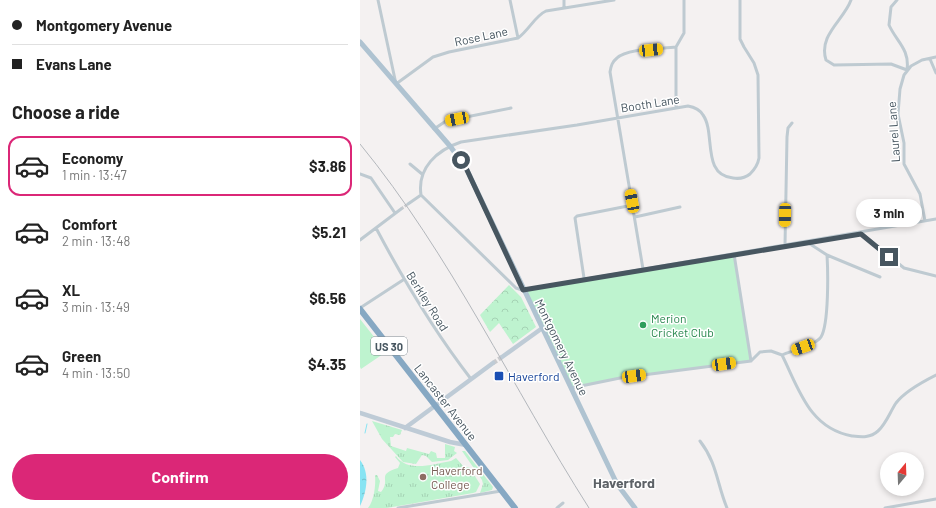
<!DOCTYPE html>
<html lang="en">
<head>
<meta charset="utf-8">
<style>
  :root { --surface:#fff; --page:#f6f6f6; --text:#222; --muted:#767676; --line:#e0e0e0; --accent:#db2777 }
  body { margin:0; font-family:Barlow,sans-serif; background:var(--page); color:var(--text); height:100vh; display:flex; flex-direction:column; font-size:15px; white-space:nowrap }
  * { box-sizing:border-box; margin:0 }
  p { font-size:13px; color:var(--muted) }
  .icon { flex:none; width:22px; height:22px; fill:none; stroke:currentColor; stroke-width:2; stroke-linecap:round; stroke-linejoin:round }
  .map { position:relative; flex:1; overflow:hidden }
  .details { display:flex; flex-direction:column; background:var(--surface); width:360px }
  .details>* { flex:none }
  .hud { display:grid; align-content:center; height:88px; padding:0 12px; background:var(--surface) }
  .needle { width:26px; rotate:19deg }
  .controls { position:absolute; left:520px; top:452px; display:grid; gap:8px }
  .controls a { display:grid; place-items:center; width:44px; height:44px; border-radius:50%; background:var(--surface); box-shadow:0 2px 6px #0003; font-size:20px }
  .end { position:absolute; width:18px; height:18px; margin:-9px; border:5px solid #475660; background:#fff; box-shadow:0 0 0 2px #fff }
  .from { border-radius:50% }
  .bubble { position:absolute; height:28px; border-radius:14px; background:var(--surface); box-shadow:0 2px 6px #0003; font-size:13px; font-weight:700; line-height:28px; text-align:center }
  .car { position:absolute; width:12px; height:24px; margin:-12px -6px; border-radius:5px; box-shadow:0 0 3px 1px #0007; background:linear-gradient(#f5c518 24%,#345 0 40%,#f5c518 0 76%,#345 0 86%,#f5c518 0) }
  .hud b { display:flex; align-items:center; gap:14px; height:38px; font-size:15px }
  .hud b+b { border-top:1px solid var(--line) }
  .hud i { width:10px; height:10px; background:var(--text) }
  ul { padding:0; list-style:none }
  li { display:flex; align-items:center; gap:12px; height:60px; margin:0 8px 6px; padding:0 4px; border:2px solid transparent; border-radius:12px }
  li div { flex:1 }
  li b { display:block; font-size:15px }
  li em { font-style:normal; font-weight:700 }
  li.active { border-color:var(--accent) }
  li>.icon { width:36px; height:36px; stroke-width:1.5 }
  h2 { padding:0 12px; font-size:18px; line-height:48px }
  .action { display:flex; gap:8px; margin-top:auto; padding:8px 12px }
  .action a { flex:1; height:46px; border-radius:24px; background:var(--accent); color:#fff; font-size:16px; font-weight:700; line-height:46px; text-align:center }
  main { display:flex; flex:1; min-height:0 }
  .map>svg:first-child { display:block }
  .grass { fill:url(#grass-tufts) }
  .park { fill:url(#park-crowns) }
  .pitch { fill:#bef3cf }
  .water { fill:url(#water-ripples) }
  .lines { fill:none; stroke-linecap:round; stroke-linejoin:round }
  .stream { stroke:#88e4f3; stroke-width:1 }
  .street-tunnel { stroke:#c9cacd; stroke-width:3; stroke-dasharray:3 1.5; stroke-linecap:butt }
  .secondary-tunnel { stroke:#c9cacd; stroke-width:4.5; stroke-dasharray:4.5 2; stroke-linecap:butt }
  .street { stroke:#becad1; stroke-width:3 }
  .secondary { stroke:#becbd6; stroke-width:4.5 }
  .primary { stroke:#afc3d1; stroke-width:5 }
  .highway { stroke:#86a8c3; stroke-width:6 }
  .rail { stroke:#b3b7bc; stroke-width:1 }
  .route { stroke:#475660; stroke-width:5 }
  .leisure-dot { fill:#2e9e5b; stroke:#fff; stroke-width:1.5 }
  .transit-dot { fill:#1a4fb4; stroke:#fff; stroke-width:1.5 }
  .education-dot { fill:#8d6e63; stroke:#fff; stroke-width:1.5 }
  .labels { text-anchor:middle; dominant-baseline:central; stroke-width:3; stroke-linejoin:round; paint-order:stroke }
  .shield { fill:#fff; stroke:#7e8990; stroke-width:1 }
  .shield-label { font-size:11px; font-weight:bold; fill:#475660 }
  .street-label { font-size:12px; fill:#475660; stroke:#fff }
  .leisure-label { font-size:12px; fill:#27864d; stroke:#fff; text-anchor:start }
  .transit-label { font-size:12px; fill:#164399; stroke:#fff; text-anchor:start }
  .education-label { font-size:12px; fill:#785e54; stroke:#fff; text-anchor:start }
  .quarter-label { font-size:14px; font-weight:bold; fill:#5d6267; stroke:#fff }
</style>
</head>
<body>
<main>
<section class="details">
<div class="hud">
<b><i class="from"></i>Montgomery Avenue</b>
<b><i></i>Evans Lane</b>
</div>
<h2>Choose a ride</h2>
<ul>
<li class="active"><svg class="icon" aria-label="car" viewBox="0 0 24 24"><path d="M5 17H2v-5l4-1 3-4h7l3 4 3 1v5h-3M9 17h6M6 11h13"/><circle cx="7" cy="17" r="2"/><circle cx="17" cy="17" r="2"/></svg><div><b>Economy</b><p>1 min · 13:47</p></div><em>$3.86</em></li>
<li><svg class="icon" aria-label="car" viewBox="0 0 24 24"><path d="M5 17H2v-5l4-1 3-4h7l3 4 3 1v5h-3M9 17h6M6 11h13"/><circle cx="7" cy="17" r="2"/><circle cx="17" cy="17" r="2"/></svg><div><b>Comfort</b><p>2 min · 13:48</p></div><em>$5.21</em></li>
<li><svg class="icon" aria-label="car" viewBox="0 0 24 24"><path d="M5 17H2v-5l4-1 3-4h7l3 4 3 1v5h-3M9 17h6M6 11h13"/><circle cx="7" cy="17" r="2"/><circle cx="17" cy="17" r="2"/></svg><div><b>XL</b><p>3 min · 13:49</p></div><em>$6.56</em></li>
<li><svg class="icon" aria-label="car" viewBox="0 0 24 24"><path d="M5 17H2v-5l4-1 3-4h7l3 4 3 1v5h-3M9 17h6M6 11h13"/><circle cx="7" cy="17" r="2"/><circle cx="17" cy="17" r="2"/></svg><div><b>Green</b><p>4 min · 13:50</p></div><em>$4.35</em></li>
</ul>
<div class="action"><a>Confirm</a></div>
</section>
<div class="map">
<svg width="576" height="508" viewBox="0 0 576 508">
  <defs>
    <pattern id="grass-tufts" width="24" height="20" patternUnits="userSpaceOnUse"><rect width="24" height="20" fill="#bef3cf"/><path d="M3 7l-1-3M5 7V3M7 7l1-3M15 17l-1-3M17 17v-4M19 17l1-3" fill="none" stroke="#a5d2b4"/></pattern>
    <pattern id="park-crowns" width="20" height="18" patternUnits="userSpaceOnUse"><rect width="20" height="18" fill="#bef3cf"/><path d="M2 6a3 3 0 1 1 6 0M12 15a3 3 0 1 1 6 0" fill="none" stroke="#a5d2b4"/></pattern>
    <pattern id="water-ripples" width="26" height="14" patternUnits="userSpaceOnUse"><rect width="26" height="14" fill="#88e4f3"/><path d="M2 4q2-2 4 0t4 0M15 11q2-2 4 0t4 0" fill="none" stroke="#71bcc8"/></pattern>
  </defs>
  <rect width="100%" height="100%" fill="#f4f1f1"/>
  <!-- grass -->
  <path class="grass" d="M12 421 42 430 40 435 35 434 33 437H30L31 446 46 451 47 448 69 454 71 451 76 453 77 458H85V444L95 447 94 451 97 453 88 460 72 462 66 456 62 455 56 464 43 462 22 439Z
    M102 451H105L133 487 132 490 120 493 123 484 122 480Z
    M36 456C48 473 73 464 91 461L96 458 104 467H109L120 484 116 492 113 493 27 508H8C14 501 16 485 15 475H17L20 481 18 491 21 492C32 479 15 475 38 468L40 463 35 457Z"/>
  <!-- park -->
  <path class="park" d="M149 285 161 297 176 327 153 344 139 323 130 332 120 315Z"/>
  <!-- pitch -->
  <path class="pitch" d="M374 254 391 361 260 378 211 388 163 290Z
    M0 319 26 352 1 369 0 367Z"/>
  <!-- water -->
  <path class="water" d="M0 460C10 473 7 491 0 506Z"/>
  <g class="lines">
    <!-- stream -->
    <path class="stream" d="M5 433 7 424"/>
    <!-- street-tunnel -->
    <path class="street-tunnel" d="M41 209 48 204"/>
    <!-- secondary-tunnel -->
    <path class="secondary-tunnel" d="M133 363 142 357"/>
    <!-- street -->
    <path class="street" d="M18 0 36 84 73 57 89 52 158 38C169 30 175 16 186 11L254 0
      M150 0 158 38
      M204 0V8
      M491 0C484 20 458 35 466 60L474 65 531 64 547 70
      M537 0 531 7 529 25C536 41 550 49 547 70
      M570 59 576 73
      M316 107V47L324 33V0
      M74 129 86 121 151 108
      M50 164 62 174
      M0 174 11 178 35 213
      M61 195 156 288 162 290 576 219
      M48 204 61 195C57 168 77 150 101 142L217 125 328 106C334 107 340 110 343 115 356 133 341 175 373 178 379 179 385 178 390 174 395 169 398 164 399 158L398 75 394 63 384 47 380 39V0
      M275 217 320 207
      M565 221 560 194 544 164V143L538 114 540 89 544 75 551 66 562 60 576 57
      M16 228C44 281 74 331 111 379
      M501 233 544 268 576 276
      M0 240 41 209
      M425 245 427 137 428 128 432 123
      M374 254 391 361
      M467 255 520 277
      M283 269 250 72C251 66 252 62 257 58 267 48 302 49 316 47
      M224 278 215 218 217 216 273 205
      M0 308 43 280
      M422 355C431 351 456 345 461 337 469 324 468 271 467 255L447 242
      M211 388 260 378 391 361 400 352 411 351 422 355C439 389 449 428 492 436 502 437 510 438 518 431 526 424 530 412 536 403 545 391 562 382 576 375
      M340 441C357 463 357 484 367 508
      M38 508 141 491
      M197 508 203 503
      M525 508 576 499"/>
    <!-- secondary -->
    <path class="secondary" d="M142 357 181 329
      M0 413 90 442 106 445
      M45 428 133 363"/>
    <!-- primary -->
    <path class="primary" d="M0 42 90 146 106 168 257 484 275 508"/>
    <!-- highway -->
    <path class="highway" d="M0 309 155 508"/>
    <!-- rail -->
    <path class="rail" d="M0 144C91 255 152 387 229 508"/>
  </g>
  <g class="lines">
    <!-- route -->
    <path class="route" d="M101 160 106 168 163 290 501 234 529 257"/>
  </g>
  <!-- markers -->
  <circle class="leisure-dot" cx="283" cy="325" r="4"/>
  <rect class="transit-dot" x="134" y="371" width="10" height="10" rx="2"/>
  <circle class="education-dot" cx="63" cy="477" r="4"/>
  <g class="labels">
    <!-- shield labels -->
    <rect class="shield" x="11" y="337" width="36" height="18" rx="3"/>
    <g class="shield-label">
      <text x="29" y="346">US 30</text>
    </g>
    <!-- street labels -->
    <g class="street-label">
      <text transform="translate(121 36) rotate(-12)">Rose Lane</text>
      <text transform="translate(290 103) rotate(-9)">Booth Lane</text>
      <text transform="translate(533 132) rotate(-94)">Laurel Lane</text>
      <text transform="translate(68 301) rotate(58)">Berkley Road</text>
      <text transform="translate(202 347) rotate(64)">Montgomery Avenue</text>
      <text transform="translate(86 402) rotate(52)">Lancaster Avenue</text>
    </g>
    <!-- leisure labels -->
    <g class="leisure-label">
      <text x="291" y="318">Merion<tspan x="291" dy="14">Cricket Club</tspan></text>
    </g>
    <!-- transit labels -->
    <g class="transit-label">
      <text x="148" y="376">Haverford</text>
    </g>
    <!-- education labels -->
    <g class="education-label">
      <text x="71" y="470">Haverford<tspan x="71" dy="14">College</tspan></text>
    </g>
    <!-- quarter labels -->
    <g class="quarter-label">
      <text x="264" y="482">Haverford</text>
    </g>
  </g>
</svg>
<div class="controls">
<a><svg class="needle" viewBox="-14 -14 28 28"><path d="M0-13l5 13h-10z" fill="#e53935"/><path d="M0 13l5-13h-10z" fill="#767676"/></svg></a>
</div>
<i class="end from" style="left:101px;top:160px"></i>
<i class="end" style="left:529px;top:257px"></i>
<div class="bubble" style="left:496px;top:199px;width:66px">3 min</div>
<i class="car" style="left:291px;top:50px;rotate:84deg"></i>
<i class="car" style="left:97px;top:119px;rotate:259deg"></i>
<i class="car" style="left:272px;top:201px;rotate:349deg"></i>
<i class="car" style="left:425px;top:215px;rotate:181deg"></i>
<i class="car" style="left:443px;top:347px;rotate:250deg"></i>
<i class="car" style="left:364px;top:364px;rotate:82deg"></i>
<i class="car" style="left:274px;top:376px;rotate:82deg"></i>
</div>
</main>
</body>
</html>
